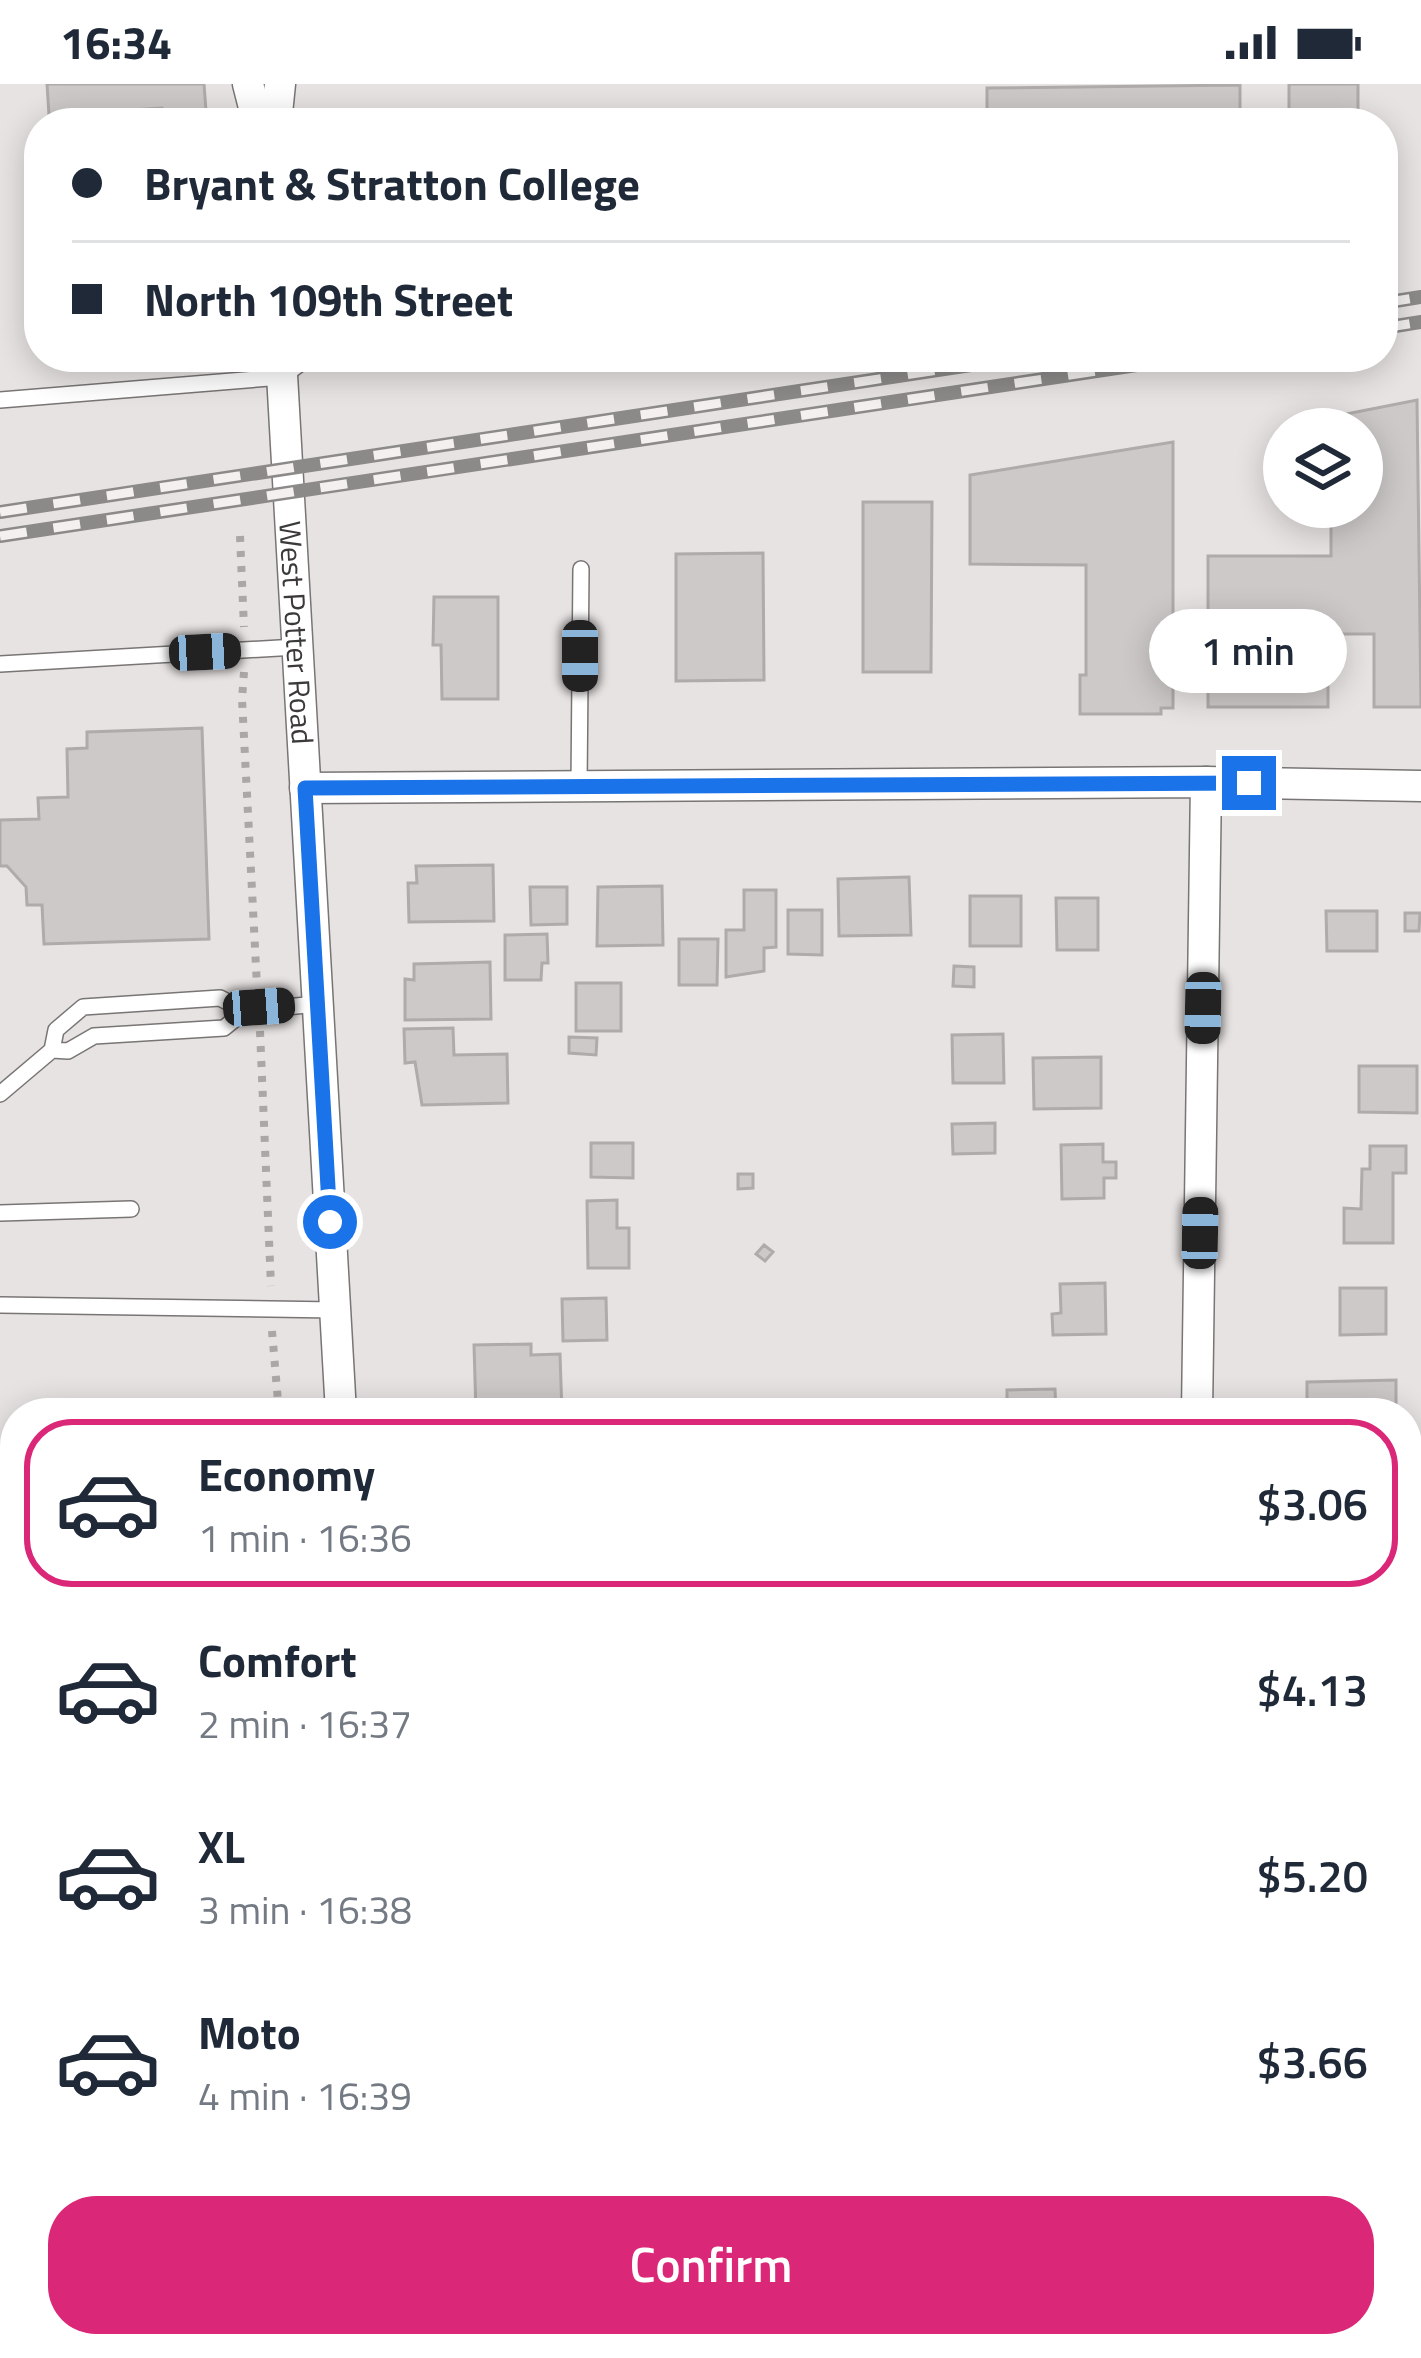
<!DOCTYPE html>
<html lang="en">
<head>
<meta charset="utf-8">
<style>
  :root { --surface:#fff; --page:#f6f6f7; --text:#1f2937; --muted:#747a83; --line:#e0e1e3; --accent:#db2777 }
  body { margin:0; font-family:"Titillium Web",sans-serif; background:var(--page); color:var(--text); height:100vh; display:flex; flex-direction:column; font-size:45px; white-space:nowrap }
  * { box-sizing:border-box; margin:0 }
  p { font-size:39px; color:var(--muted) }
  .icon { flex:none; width:66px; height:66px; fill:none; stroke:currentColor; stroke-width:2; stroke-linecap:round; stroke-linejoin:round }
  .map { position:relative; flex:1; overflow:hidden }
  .sheet { position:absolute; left:0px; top:1314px; width:1422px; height:960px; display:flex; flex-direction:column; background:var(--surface); border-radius:48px 48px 0 0; box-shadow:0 6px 30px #0003 }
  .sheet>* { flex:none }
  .hud { position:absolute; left:24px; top:24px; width:1374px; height:264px; border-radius:48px; box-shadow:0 6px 30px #0003; display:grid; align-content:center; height:264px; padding:0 48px; background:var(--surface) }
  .buttons { position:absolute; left:1263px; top:324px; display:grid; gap:24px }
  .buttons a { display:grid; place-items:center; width:120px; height:120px; border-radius:50%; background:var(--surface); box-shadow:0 6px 30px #0003; font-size:60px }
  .end { position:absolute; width:54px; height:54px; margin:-27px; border:15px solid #1a73e8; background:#fff; box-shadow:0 0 0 6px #fff }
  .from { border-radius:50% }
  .bubble { position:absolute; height:84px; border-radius:42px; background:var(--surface); box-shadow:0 6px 30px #0003; font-size:39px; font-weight:600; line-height:84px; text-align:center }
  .car { position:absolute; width:36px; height:72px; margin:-36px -18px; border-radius:15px; box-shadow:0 0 9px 3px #0007; background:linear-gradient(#222 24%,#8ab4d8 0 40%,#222 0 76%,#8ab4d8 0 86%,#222 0) }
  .hud b { display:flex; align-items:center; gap:42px; height:114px; font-size:45px }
  .hud b+b { border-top:3px solid var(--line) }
  .hud i { width:30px; height:30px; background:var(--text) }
  ul { padding:21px 0 0; list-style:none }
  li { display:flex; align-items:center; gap:36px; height:168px; margin:0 24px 18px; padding:0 24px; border:6px solid transparent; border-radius:48px }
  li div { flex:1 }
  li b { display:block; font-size:45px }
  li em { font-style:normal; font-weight:600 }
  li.current { border-color:var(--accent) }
  li>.icon { width:108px; height:108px; stroke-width:1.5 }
  .cta { display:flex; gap:24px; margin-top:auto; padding:24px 48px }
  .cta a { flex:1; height:138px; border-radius:48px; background:var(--accent); color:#fff; font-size:48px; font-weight:600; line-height:138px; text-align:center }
  .status { display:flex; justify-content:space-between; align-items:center; height:84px; padding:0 60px; background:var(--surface); direction:ltr }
  .status svg { height:33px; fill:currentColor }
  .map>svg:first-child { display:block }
  .building { fill:#cdc9c8; stroke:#afabaa; stroke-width:3 }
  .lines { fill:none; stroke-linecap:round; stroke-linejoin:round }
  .lane-casing { stroke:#787574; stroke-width:18 }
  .street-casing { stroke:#787574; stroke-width:33 }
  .path { stroke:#aba7a7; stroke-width:8; stroke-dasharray:6 9; stroke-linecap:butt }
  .lane { stroke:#fff; stroke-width:15 }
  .street { stroke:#fff; stroke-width:30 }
  .rail-casing { stroke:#8c8a89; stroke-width:14 }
  .rail { stroke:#f4f0f0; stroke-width:9; stroke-dasharray:27; stroke-linecap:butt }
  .route { stroke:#1a73e8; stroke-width:15 }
  .labels { text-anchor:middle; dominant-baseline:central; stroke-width:12; stroke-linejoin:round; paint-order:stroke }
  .street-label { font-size:30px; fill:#3b3939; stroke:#f4f0f0 }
</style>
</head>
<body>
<div class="status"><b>16:34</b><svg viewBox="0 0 49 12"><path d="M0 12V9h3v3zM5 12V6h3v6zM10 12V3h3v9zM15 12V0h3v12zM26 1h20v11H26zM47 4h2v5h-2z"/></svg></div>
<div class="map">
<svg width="1421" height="2274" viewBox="0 0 1421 2274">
  <rect width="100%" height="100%" fill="#e7e3e2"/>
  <!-- building -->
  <path class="building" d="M47 0H204L206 27 163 30 162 24 49 31Z
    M1289 0H1358V39H1289Z
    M1240 1V39H938V28L987 26V4Z
    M1417 316 1421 623H1374V550H1328V623H1208V472H1331V423H1362V345H1331V333Z
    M1173 358V624H1161V630H1080V591H1086V481L970 480V391Z
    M863 418H932L931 588H863Z
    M763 469 764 596 676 597V470Z
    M434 513H498V615H442L441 561H433Z
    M202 644 209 855 44 860 42 821H27L26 803 7 782H0V736L39 735 38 714 68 713 67 665 87 664V648Z
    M493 781 494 837 409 838 408 799H417L416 782Z
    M909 793 911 851 839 852 838 795Z
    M662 802 663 861 597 862 598 803Z
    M530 803H567V840L531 841Z
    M744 806H776V863L764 864V887L726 893V846H744Z
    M970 812H1021V862H970Z
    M1056 814H1098V866H1057Z
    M788 826H822V871L788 870Z
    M1326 827H1377V867H1327Z
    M1405 829H1420L1419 847H1405Z
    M547 850 548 879H542L541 896H505V851Z
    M679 855H718L717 901H679Z
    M490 878 491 935 405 936V895L414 896V880Z
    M954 882 974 883V903L953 902Z
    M576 899H621V947H576Z
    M453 944 454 971 507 970 508 1019 422 1021 415 978 405 979 404 945Z
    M1003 950 1004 999H953L952 951Z
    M569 953 597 954 596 971 569 969Z
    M1101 973V1024L1034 1025 1033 974Z
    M1359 982H1417V1029L1359 1028Z
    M995 1039V1069L953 1070 952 1040Z
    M591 1059H633V1094L591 1093Z
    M1103 1060V1078H1116V1094H1104V1114L1062 1115 1061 1061Z
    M1370 1062H1406V1089H1393V1159H1344V1124L1361 1125 1362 1085H1370Z
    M738 1090H753V1104L738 1105Z
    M617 1116V1144H629V1184H588L587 1117Z
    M764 1161 773 1168 765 1177 756 1170Z
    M1105 1199 1106 1250 1053 1251 1052 1230 1061 1229 1060 1200Z
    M1340 1204H1386V1250L1340 1251Z
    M606 1214 607 1256 563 1257 562 1215Z
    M531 1260V1271L560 1270 562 1329H476L474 1261Z
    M1396 1296V1329H1310L1307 1321V1298Z
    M1055 1305 1056 1329H1007V1306Z
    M997 1318V1329H972V1319Z
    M1407 1363H1414V1401H1407Z
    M1407 1474 1421 1475V1514L1407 1513Z
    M1407 1582H1421V1627H1407Z
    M755 2259H794V2274H754Z
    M877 2259H930V2274H878Z
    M1053 2259H1091V2266H1053Z"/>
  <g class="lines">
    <defs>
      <path id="lane" d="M0 316 282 293 301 279 343 273
        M0 580 296 563
        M579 702 581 485
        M245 927 220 914 83 923 56 946 52 966 68 967 94 952 224 944 245 927 317 920
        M0 1010 52 966
        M0 1129 131 1125
        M0 1221 335 1226
        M0 2138 15 2136"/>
      <g id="street">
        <path d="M248 0 258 39"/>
        <path d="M276 39 280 0"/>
        <path id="s1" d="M281 273 341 1329"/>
        <path d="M305 704 1206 698 1421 702"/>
        <path d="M1197 1329 1206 698"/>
        <path d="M390 2259V2274"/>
      </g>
    </defs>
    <!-- lane casing -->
    <use href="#lane" class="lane-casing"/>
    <!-- street casing -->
    <use href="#street" class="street-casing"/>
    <!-- path -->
    <path class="path" d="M240 452 244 543
      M244 588 242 615 257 902
      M260 947 271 1202
      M272 1247 279 1329
      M0 1925 15 1938
      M326 2259 327 2274"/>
    <!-- lane -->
    <use href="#lane" class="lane"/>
    <!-- street -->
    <use href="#street" class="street"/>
    <defs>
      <path id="rail" d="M1383 219 1421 213
        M1383 244 1421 238
        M0 428 1024 273
        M0 452 1190 273"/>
    </defs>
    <!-- rail casing -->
    <use href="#rail" class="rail-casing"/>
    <!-- rail -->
    <use href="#rail" class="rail"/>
  </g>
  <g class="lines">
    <!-- route -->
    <path class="route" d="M330 1138 305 704 1249 699"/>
  </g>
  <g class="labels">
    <!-- street labels -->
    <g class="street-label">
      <text stroke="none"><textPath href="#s1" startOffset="276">West Potter Road</textPath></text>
    </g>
  </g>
</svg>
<div class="buttons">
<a><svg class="icon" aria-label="layers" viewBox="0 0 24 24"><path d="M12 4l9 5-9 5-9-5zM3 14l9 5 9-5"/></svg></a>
</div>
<i class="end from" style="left:330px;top:1138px"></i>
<i class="end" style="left:1249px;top:699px"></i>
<div class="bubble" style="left:1149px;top:525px;width:198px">1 min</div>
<i class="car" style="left:205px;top:568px;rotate:87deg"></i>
<i class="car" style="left:580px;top:572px;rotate:180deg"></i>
<i class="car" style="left:259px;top:923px;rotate:86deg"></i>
<i class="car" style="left:1203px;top:924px;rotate:181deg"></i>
<i class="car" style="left:1200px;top:1149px;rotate:1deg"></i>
<div class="hud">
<b><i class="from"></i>Bryant &amp; Stratton College</b>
<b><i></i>North 109th Street</b>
</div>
<section class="sheet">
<ul>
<li class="current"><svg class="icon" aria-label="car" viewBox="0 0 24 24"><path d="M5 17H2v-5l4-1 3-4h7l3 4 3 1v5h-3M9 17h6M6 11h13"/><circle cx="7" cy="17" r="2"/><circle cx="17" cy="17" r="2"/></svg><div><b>Economy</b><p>1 min · 16:36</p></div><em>$3.06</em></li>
<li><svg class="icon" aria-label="car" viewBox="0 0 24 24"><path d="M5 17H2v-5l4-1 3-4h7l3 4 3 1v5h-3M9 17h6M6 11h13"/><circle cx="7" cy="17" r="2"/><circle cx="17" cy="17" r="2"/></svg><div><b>Comfort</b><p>2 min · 16:37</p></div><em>$4.13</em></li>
<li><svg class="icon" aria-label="car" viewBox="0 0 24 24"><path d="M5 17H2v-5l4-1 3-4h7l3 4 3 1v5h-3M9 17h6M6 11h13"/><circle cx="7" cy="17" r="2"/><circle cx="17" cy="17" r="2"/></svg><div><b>XL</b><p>3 min · 16:38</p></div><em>$5.20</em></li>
<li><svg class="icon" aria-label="car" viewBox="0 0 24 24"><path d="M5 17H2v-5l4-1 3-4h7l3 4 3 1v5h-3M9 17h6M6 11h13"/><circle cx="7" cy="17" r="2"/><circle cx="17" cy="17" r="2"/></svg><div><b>Moto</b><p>4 min · 16:39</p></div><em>$3.66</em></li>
</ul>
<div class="cta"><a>Confirm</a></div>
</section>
</div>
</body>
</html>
